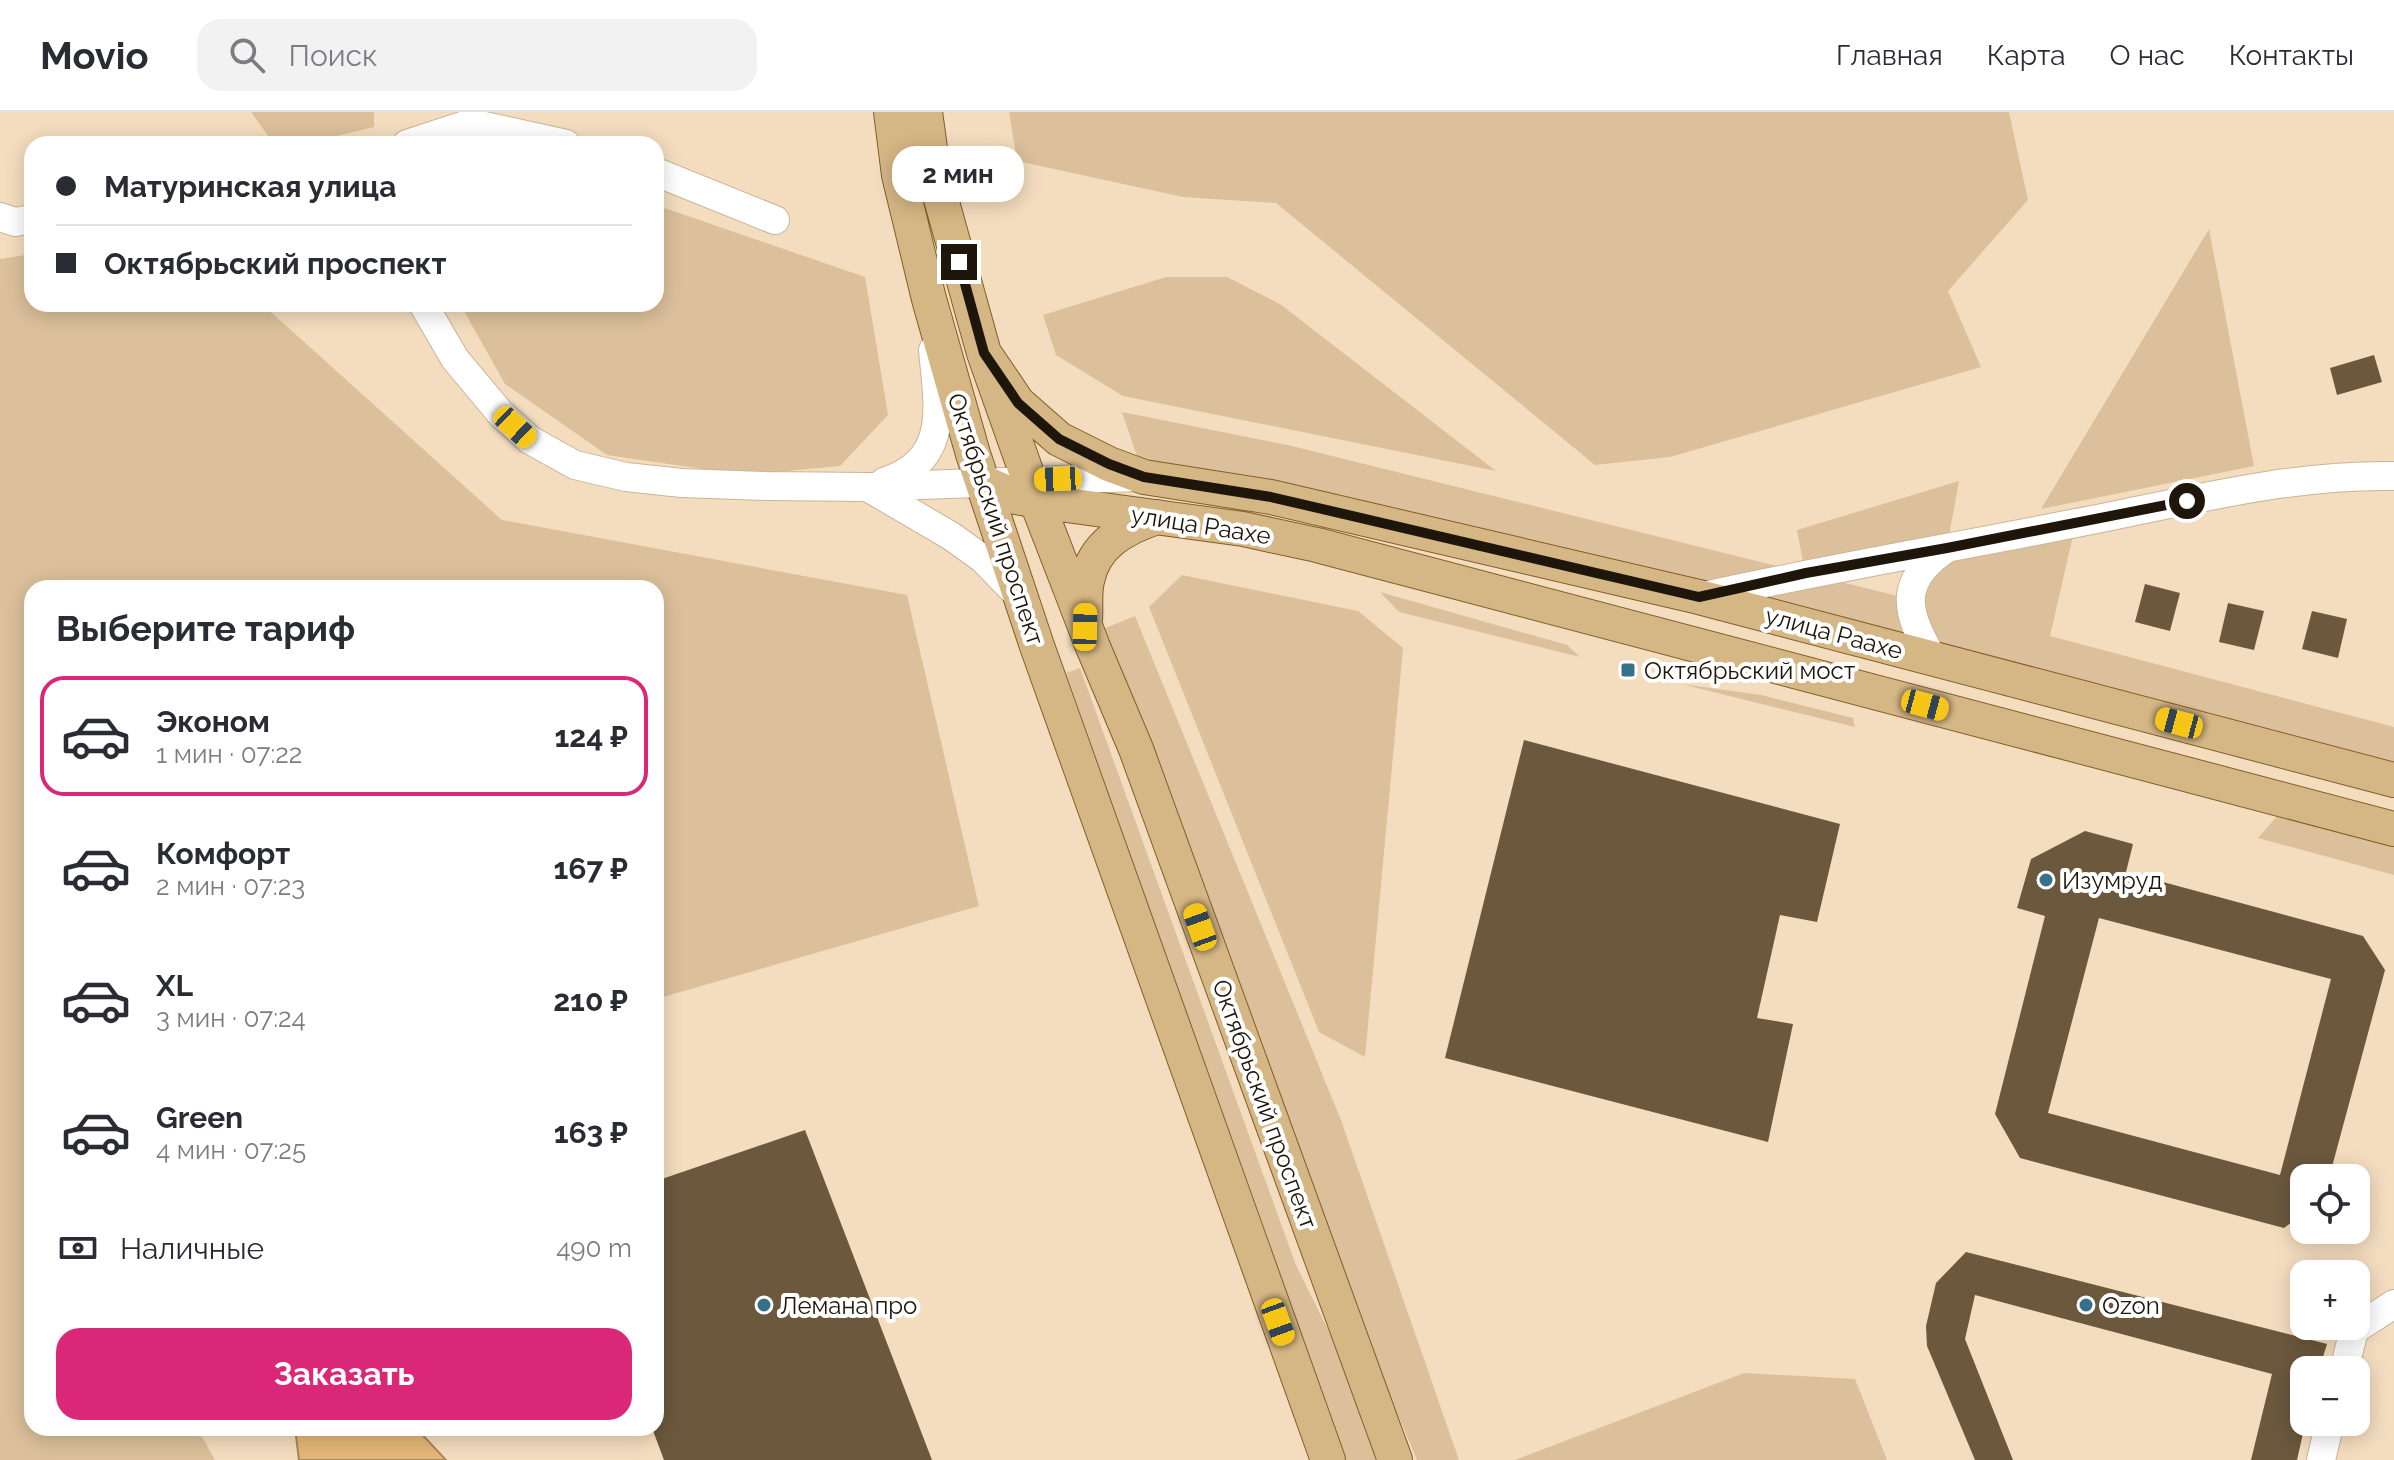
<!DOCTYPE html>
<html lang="ru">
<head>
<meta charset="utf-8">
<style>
  :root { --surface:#fff; --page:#f2f2f3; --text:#2b2b33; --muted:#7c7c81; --line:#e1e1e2; --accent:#db2777 }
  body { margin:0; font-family:Raleway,sans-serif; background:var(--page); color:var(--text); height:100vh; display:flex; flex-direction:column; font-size:30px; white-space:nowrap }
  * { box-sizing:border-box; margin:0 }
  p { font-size:26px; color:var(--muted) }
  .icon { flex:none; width:44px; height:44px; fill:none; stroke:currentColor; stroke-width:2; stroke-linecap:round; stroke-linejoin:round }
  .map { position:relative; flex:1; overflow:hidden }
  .side { position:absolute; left:24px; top:468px; width:640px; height:856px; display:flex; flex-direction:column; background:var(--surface); border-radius:24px; box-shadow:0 4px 20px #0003 }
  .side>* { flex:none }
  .guide { position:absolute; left:24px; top:24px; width:640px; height:176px; border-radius:24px; box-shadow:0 4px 20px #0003; display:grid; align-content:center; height:176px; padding:0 32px; background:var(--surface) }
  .tools { position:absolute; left:2290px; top:1052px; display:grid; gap:16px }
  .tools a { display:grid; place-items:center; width:80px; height:80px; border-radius:16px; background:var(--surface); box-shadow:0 4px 20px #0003; font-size:40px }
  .end { position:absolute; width:36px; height:36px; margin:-18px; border:10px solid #1e160b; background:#fff; box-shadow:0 0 0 4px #fff }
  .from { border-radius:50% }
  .bubble { position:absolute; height:56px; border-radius:24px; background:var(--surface); box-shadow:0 4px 20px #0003; font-size:26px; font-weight:700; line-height:56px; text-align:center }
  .car { position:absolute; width:24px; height:48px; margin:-24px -12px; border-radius:10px; box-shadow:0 0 6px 2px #0007; background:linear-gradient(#f5c518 24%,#345 0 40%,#f5c518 0 76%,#345 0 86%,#f5c518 0) }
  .guide b { display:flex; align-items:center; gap:28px; height:76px; font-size:30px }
  .guide b+b { border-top:2px solid var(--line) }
  .guide i { width:20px; height:20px; background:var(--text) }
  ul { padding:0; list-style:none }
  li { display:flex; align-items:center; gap:24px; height:120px; margin:0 16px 12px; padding:0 16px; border:4px solid transparent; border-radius:24px }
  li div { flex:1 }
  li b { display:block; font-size:30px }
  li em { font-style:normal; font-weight:700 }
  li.current { border-color:var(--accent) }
  li>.icon { width:72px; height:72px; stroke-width:1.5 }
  h2 { padding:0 32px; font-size:36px; line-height:96px }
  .pay { display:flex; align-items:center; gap:20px; height:88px; padding:0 32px; font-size:30px }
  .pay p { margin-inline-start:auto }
  .cta { display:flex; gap:16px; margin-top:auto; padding:16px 32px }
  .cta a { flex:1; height:92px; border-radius:24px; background:var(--accent); color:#fff; font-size:32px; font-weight:700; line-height:92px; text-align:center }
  header { display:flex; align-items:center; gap:48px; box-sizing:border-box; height:112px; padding:0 40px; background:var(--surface); border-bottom:2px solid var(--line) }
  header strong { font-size:38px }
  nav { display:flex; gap:44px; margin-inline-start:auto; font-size:28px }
  .search { width:560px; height:72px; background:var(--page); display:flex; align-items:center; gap:20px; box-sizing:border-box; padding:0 28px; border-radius:24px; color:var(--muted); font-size:30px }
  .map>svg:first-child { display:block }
  .green { fill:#dcc09b; fill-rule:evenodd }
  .water { fill:#e5b777; stroke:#a98757; stroke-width:2 }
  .building { fill:#6b583d; fill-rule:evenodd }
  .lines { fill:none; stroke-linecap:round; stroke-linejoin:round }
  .minor-casing { stroke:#cab497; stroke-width:30 }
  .major-casing { stroke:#835e26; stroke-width:36 }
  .minor { stroke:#fff; stroke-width:28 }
  .major { stroke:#d5b685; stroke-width:34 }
  .route { stroke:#1e160b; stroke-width:10 }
  .poi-dot { fill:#357289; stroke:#fff; stroke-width:3 }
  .labels { text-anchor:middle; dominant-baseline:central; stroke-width:8; stroke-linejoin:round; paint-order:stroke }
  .street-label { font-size:24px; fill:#1e160b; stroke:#fff }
  .poi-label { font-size:24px; fill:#1e160b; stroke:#fff; text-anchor:start }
</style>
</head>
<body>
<header>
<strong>Movio</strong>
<div class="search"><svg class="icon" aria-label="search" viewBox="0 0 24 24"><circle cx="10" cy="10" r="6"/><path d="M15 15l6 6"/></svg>Поиск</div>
<nav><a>Главная</a><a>Карта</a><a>О нас</a><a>Контакты</a></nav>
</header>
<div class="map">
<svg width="2394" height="1348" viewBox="0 0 2394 1348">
  <rect width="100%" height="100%" fill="#f4ddbf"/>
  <!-- green -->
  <path class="green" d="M251 0H374V15L304 32H274Z
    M1009 0H2009L2028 88 1948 179 1981 255 1670 345 1595 353 1276 91 1183 85 1017 49Z
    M656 93 865 165 888 303 840 354 744 363 607 343 505 272 460 192H656Z
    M2209 117 2254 354 2041 397Z
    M32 142V192H262L502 408 907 483 979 794 656 887V476H32V1316H197L215 1348H0V147Z
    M1166 165H1227L1280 192 1496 359 1123 284 1056 243 1043 203Z
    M1122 300 1292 334 1805 461 1797 418 1959 369 1947 435 2076 411 2050 524 2394 615V668L1144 365ZM1927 449 1910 487 1809 462Z
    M1182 463 1358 499 1403 536 1365 945 1319 920 1149 495Z
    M1380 480 1567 533 1580 545 1399 500Z
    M1135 504 1341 1008 1459 1348H1417L1376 1251 1103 517Z
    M1080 556 1296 1153 1340 1242 1377 1348H1345L1066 561Z
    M1681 572 1761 583 1853 606 1855 615Z
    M2290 689 2394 717V763L2258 726Z
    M1744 1261 1855 1267 1887 1348H1515Z"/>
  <!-- water -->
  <path class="water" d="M295 1316H416L446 1348H299Z"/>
  <!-- building -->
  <path class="building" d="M2374 243 2382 270 2337 283 2330 256Z
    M2145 472 2180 481 2170 519 2135 510Z
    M2228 491 2264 499 2254 538 2219 530Z
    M2312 499 2347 507 2338 546 2302 537Z
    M1524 628 1840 712 1817 810 1780 803 1757 906 1793 912 1768 1030 1445 946Z
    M2085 719 2133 732 2126 760 2363 824 2385 858 2329 1066H2304V1101L2284 1116 2020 1046 1995 1002 2045 804 2017 796 2031 747ZM2099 806 2331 867 2280 1063 2048 1001Z
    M805 1018 932 1348H664L652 1316H656V1069Z
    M1966 1140 2327 1232 2319 1258H2304V1317L2297 1348H2251L2272 1262 1975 1183 1965 1227 2013 1348H1975L1927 1234 1926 1214 1936 1171Z"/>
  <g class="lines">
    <defs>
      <path id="minor" d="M407 32 471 11 566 32
        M656 60 775 108
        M0 105 15 110 32 107
        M423 192 455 247 501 302 530 328 575 353 626 365 682 371 766 374 868 375 1138 365
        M884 370C951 348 938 294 933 238
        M869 376 951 424 983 447 1019 484
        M1700 485C1825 457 1951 436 2076 411 2182 391 2286 362 2394 364
        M1933 547C1906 501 1896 470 1947 436
        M2344 1258 2354 1218 2394 1192
        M2321 1348 2330 1310"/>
      <path id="major" d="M891 0 899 63 929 187 973 342 1037 534 1328 1348
        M925 0 933 58 984 241 1038 393 1093 535 1136 637 1395 1348
        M984 241 1018 291 1059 327 1109 352 1144 365 1271 385 1699 485 2394 668
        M983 370 1016 385 1037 389 1243 417 1317 433 2394 717
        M1085 507C1086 495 1084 481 1087 469 1094 432 1124 416 1157 405"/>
    </defs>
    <!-- minor casing -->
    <use href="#minor" class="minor-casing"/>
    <!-- major casing -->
    <use href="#major" class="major-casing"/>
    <!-- minor -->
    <use href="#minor" class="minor"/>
    <!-- major -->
    <use href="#major" class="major"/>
  </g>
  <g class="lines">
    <!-- route -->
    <path class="route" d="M959 150 984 241 1018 291 1059 327 1109 352 1144 365 1271 385 1699 485 1806 461 1947 436 2187 389"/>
  </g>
  <!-- markers -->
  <g class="poi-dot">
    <rect x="1620" y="550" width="16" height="16" rx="4"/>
    <circle cx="2046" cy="768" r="8"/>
    <circle cx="764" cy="1193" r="8"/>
    <circle cx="2086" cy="1193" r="8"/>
  </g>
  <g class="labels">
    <!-- street labels -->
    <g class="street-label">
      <text transform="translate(996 407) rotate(72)">Октябрьский проспект</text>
      <text transform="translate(1201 413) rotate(9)">улица Раахе</text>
      <text transform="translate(1834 521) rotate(15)">улица Раахе</text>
      <text transform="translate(1265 992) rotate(70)">Октябрьский проспект</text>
    </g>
    <!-- poi labels -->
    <g class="poi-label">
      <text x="1644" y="558">Октябрьский мост</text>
      <text x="2062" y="768">Изумруд</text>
      <text x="780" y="1193">Лемана про</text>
      <text x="2102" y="1193">Ozon</text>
    </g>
  </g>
</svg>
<div class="tools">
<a><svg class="icon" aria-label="locate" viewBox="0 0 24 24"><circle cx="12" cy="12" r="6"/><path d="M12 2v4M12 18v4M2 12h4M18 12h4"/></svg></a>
<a>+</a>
<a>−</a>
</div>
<i class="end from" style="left:2187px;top:389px"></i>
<i class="end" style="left:959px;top:150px"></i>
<div class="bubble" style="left:892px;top:34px;width:132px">2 мин</div>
<i class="car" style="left:515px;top:315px;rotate:133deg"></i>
<i class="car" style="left:1058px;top:367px;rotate:268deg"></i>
<i class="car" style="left:1085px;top:515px;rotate:1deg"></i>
<i class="car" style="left:1925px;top:593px;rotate:105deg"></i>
<i class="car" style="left:2179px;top:611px;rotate:285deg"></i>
<i class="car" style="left:1200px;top:815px;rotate:340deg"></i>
<i class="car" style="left:1278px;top:1210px;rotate:160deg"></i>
<div class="guide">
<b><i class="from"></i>Матуринская улица</b>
<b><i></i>Октябрьский проспект</b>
</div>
<section class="side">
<h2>Выберите тариф</h2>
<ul>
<li class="current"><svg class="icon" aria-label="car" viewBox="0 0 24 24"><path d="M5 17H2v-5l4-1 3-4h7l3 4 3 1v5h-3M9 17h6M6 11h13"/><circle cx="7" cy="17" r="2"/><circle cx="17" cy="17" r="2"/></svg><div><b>Эконом</b><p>1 мин · 07:22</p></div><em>124 ₽</em></li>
<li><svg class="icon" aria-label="car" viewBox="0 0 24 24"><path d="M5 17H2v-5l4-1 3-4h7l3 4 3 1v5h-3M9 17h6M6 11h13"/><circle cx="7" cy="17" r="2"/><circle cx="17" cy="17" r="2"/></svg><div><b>Комфорт</b><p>2 мин · 07:23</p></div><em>167 ₽</em></li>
<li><svg class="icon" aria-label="car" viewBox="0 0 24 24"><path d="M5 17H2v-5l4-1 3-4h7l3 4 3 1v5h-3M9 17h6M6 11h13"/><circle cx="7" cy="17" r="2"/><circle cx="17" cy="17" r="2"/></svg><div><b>XL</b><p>3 мин · 07:24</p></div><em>210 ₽</em></li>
<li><svg class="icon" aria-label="car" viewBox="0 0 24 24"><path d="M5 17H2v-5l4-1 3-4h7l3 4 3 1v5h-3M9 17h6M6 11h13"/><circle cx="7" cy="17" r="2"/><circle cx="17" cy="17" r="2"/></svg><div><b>Green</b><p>4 мин · 07:25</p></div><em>163 ₽</em></li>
</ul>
<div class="pay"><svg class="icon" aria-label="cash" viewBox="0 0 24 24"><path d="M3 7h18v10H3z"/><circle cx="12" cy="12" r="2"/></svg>Наличные<p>490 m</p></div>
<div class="cta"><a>Заказать</a></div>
</section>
</div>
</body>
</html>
